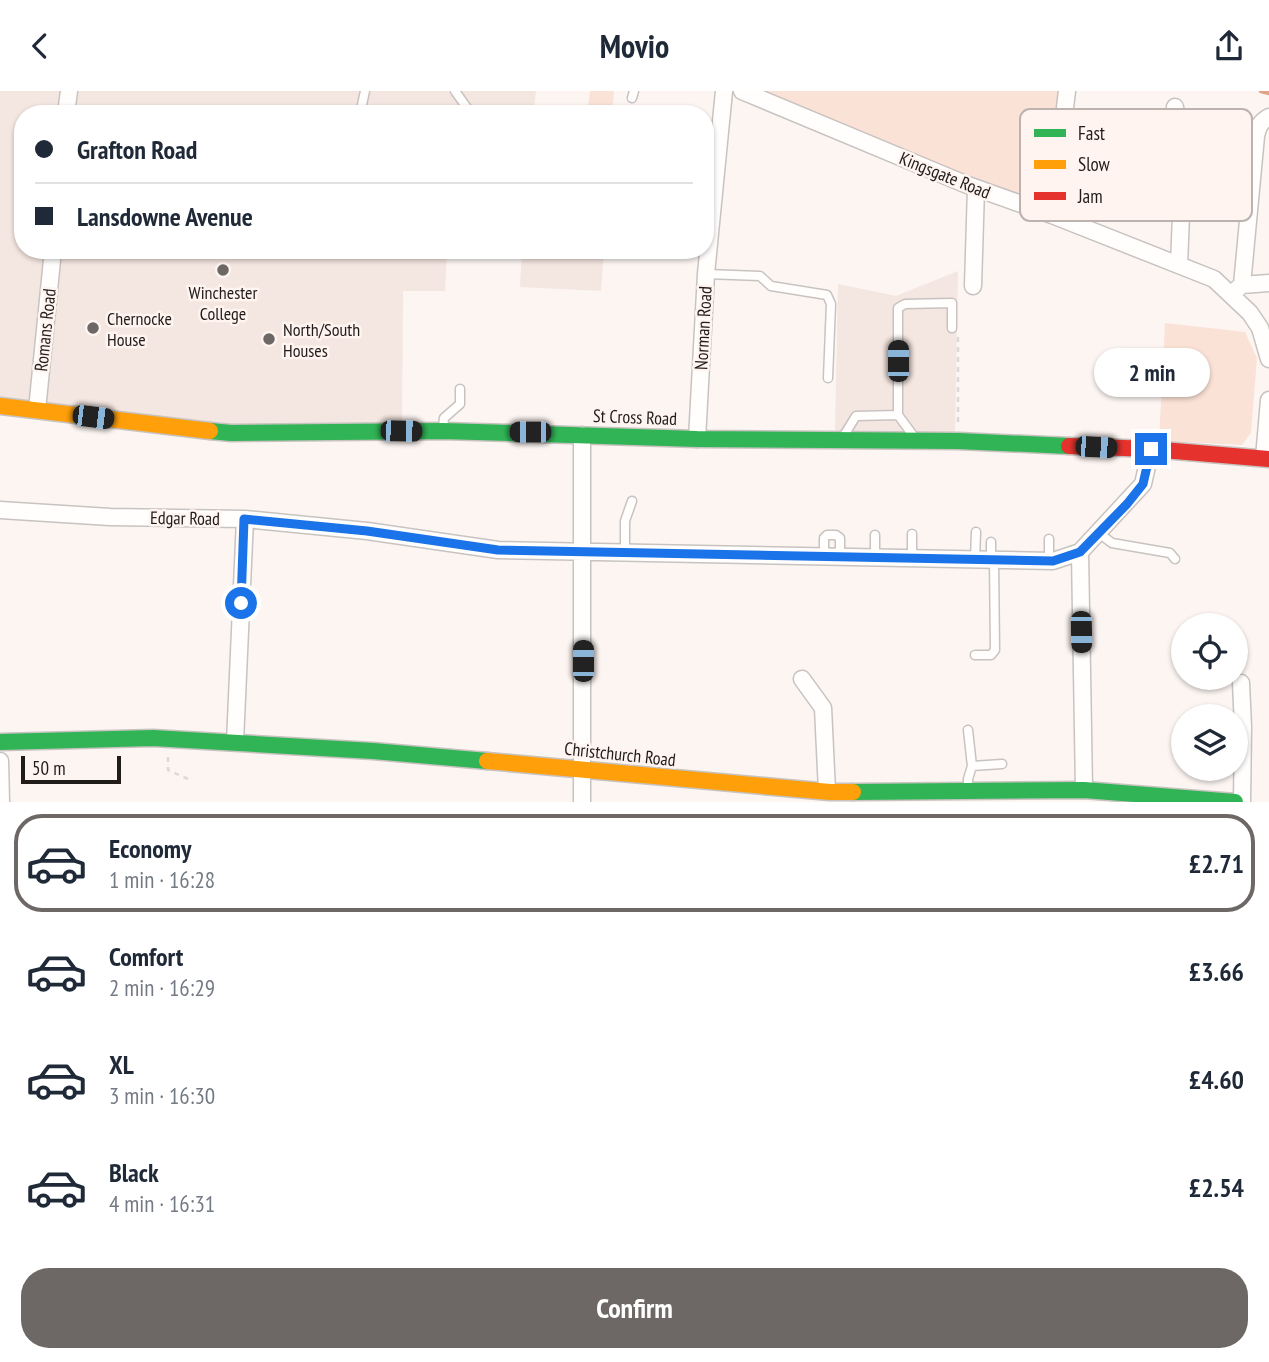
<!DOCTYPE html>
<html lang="en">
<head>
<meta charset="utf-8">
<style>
  :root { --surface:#fff; --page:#f2f2f3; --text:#1f2937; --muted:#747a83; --line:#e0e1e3; --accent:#6d6866 }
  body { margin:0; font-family:"PT Sans Narrow",sans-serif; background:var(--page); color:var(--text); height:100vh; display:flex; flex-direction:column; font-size:26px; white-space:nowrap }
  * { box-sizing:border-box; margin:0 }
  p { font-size:23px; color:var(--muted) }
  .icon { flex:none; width:38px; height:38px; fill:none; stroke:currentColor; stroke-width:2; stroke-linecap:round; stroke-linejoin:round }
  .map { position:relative; height:711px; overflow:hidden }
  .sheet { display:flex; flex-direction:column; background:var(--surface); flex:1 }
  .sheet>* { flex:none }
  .guide { position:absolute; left:14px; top:14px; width:700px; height:154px; border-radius:28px; box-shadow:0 2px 5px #0004; display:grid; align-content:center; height:154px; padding:0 21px; background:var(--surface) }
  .controls { position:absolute; left:1171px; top:522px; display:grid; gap:14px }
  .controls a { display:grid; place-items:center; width:77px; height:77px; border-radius:50%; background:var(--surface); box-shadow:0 2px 5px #0004; font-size:35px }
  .scale { position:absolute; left:21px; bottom:18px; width:100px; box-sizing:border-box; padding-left:7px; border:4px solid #201c1a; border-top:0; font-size:19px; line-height:24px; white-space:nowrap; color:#201c1a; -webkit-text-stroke:5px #fff4ef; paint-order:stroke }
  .end { position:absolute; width:32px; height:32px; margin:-16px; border:9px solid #1a73e8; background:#fff; box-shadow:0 0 0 4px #fff }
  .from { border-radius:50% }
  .bubble { position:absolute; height:49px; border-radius:24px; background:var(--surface); box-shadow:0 2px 5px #0004; font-size:23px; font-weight:700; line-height:49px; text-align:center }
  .car { position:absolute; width:21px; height:42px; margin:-21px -10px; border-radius:9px; box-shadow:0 0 5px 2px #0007; background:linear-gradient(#222 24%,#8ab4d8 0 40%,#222 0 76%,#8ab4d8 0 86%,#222 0) }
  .guide b { display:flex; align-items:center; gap:24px; height:66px; font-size:26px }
  .guide b+b { border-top:2px solid var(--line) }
  .guide i { width:18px; height:18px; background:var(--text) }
  ul { padding:12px 0 0; list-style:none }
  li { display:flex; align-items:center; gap:21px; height:98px; margin:0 14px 10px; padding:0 7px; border:4px solid transparent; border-radius:28px }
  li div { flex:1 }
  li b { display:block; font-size:26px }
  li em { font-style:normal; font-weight:700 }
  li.selected { border-color:var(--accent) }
  li>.icon { width:63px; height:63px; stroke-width:1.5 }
  .button { display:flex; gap:14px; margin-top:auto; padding:14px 21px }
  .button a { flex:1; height:80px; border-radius:28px; background:var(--accent); color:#fff; font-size:28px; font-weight:700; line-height:80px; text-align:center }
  header { display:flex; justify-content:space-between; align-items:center; height:91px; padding:0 21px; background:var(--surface); font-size:32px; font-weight:700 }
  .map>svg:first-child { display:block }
  .built { fill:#f4e6e0 }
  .green { fill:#fbe2d7 }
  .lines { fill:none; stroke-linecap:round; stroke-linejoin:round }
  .stream { stroke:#e3a485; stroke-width:4.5 }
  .lane-casing { stroke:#c8c3c0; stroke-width:11 }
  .street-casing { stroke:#c8c3c0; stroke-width:19 }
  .fast-casing { stroke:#c8c3c0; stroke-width:19 }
  .slow-casing { stroke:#c8c3c0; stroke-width:19 }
  .jam-casing { stroke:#c8c3c0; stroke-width:19 }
  .path { stroke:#dcdad8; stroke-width:2.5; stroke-dasharray:5 5; stroke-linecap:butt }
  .lane { stroke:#fffefd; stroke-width:8 }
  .street { stroke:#fffefd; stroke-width:16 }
  .fast { stroke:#30b455; stroke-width:16 }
  .slow { stroke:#ff9f0a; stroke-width:16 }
  .jam { stroke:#e5322d; stroke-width:16 }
  .route { stroke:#1a73e8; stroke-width:9 }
  .poi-dot { fill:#6d6866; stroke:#fff4ef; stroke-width:2.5 }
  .labels { text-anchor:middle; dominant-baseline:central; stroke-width:5; stroke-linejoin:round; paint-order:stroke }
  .street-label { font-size:18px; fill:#201c1a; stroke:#fff4ef }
  .poi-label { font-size:18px; fill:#201c1a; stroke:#fff4ef; text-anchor:start }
  .key { fill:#fff4ef; stroke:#bcb3af; stroke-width:2 }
  .key-label { font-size:19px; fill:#201c1a }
</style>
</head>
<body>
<header><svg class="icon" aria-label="back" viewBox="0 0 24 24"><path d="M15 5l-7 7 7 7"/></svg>Movio<svg class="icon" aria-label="share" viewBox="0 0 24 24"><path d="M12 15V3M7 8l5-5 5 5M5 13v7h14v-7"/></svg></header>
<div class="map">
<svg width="1269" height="711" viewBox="0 0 1269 711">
  <rect width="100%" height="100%" fill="#fcf5f2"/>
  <!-- built -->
  <path class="built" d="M0 0H536L534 16 578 23H23V159H447L445 200H403L402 333 234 335 0 308Z
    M522 159H604L601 200 520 196Z
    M958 180 955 341 835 340 838 193 896 205Z"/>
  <!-- green -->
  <path class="green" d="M590 0H614L612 23H587Z
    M757 0H1060L1046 117Z
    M1165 232 1245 241 1257 267 1251 342 1242 354 1159 350Z"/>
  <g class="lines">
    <!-- stream -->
    <path class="stream" d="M1261 0 1269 2"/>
    <defs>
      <path id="lane" d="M455 0 470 21 473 23
        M632 7 634 0
        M360 23 365 0
        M706 183 760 185 771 195 827 204 831 213 828 287
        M898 324V217L905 213 952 212V237
        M443 337 444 327 460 313V298
        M843 346 856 325 898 324 915 347
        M1100 443 1112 452 1170 462 1175 468
        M875 444V467
        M1049 448V470
        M625 463V430L632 410
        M824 465V447L827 444H836L840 447V466
        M912 467V443
        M975 469 976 441
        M991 469V451
        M975 564H991L995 559 994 469
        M972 675 1002 673
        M968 700V688L972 675 968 639"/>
      <path id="street" d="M742 0 965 93 1052 124 1214 188 1250 222 1260 237 1269 268
        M1175 16 1183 74 1179 174
        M66 23 69 0
        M1052 124 1067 0
        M1242 194 1256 45C1258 36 1260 31 1269 26
        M973 195 976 97
        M1236 199 1242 194 1269 192
        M37 319 53 159
        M697 348 706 183 724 0
        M1264 367 1269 309
        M0 419 110 426 245 428 367 440 498 459 1053 470 1080 461
        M802 588 823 617 827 700
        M1241 592 1243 636 1242 711
        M235 651 245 428
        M0 670 1 711
        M1084 699 1080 461 1143 393 1151 358
        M582 711V344"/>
      <path id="fast" d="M210 340 231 342 443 340 697 348 958 350 1069 355
        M0 651 153 647 373 660 487 670
        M853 701 1084 699 1235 711"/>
      <path id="slow" d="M0 315 210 340
        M487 670 830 701H853"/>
      <path id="jam" d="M1069 355 1151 358 1269 368"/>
    </defs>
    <!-- lane casing -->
    <use href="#lane" class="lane-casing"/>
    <!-- street casing -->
    <use href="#street" class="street-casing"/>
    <!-- fast casing -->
    <use href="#fast" class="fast-casing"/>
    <!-- slow casing -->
    <use href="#slow" class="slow-casing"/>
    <!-- jam casing -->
    <use href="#jam" class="jam-casing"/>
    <!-- path -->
    <path class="path" d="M958 246V334
      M168 666V679L188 688"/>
    <!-- lane -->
    <use href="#lane" class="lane"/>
    <!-- street -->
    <use href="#street" class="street"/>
    <!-- fast -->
    <use href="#fast" class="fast"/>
    <!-- slow -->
    <use href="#slow" class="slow"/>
    <!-- jam -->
    <use href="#jam" class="jam"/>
  </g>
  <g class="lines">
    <!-- route -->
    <path class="route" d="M241 512 244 428 367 440 498 459 1053 470 1080 461 1127 413 1143 393 1151 358"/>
  </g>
  <!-- markers -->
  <g class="poi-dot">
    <circle cx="223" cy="179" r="7"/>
    <circle cx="93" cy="237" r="7"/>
    <circle cx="269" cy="248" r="7"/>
  </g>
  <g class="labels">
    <!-- street labels -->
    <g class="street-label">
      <text transform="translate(945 84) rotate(22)">Kingsgate Road</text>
      <text transform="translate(703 237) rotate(-87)">Norman Road</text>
      <text transform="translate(45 239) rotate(-84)">Romans Road</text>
      <text transform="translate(635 326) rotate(2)">St Cross Road</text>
      <text transform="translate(185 427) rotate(1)">Edgar Road</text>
      <text transform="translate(620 663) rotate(6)">Christchurch Road</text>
    </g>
    <!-- poi labels -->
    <g class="poi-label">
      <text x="223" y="201" text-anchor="middle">Winchester<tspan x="223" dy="21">College</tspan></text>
      <text x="107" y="227">Chernocke<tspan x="107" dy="21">House</tspan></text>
      <text x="283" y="238">North/South<tspan x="283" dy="21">Houses</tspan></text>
    </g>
  </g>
  <!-- legend -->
  <rect x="1020" y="18" width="232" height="112" rx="10" class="key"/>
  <rect x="1034" y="38" width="32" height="8" fill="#30b455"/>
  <rect x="1034" y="69" width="32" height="9" fill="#ff9f0a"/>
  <rect x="1034" y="101" width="32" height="8" fill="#e5322d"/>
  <g class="key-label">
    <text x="1078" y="49">Fast</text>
    <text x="1078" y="80">Slow</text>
    <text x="1078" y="112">Jam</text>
  </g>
</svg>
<div class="controls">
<a><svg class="icon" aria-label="locate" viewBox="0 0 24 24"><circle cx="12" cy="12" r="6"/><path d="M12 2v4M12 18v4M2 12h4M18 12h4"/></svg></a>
<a><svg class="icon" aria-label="layers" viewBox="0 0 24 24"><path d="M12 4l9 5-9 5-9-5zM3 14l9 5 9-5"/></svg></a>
</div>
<div class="scale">50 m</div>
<i class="end from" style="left:241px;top:512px"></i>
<i class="end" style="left:1151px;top:358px"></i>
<div class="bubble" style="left:1094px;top:257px;width:116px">2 min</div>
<i class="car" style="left:898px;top:270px;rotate:0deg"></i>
<i class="car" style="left:93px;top:326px;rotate:97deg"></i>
<i class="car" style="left:401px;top:340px;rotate:91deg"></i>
<i class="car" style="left:530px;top:341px;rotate:270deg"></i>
<i class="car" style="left:1096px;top:356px;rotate:93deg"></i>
<i class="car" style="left:1081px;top:541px;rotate:179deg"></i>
<i class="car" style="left:583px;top:570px;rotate:0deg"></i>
<div class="guide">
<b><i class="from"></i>Grafton Road</b>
<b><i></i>Lansdowne Avenue</b>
</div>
</div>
<section class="sheet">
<ul>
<li class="selected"><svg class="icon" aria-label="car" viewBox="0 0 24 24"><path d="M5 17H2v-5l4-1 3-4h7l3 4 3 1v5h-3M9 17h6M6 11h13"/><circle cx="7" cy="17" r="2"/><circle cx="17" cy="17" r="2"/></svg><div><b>Economy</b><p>1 min · 16:28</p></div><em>£2.71</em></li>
<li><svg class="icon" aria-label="car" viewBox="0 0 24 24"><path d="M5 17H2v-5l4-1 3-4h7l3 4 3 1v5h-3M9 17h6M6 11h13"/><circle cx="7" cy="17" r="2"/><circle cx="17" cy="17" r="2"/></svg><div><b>Comfort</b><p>2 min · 16:29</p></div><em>£3.66</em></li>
<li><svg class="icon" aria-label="car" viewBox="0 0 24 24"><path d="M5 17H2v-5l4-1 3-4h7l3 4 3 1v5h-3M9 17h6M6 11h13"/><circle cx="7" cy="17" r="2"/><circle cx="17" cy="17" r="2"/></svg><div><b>XL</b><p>3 min · 16:30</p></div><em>£4.60</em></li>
<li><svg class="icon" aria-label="car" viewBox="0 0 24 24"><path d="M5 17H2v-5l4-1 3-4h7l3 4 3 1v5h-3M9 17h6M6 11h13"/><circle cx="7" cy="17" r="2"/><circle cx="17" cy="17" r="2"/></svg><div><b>Black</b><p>4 min · 16:31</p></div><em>£2.54</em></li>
</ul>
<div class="button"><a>Confirm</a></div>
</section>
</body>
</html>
